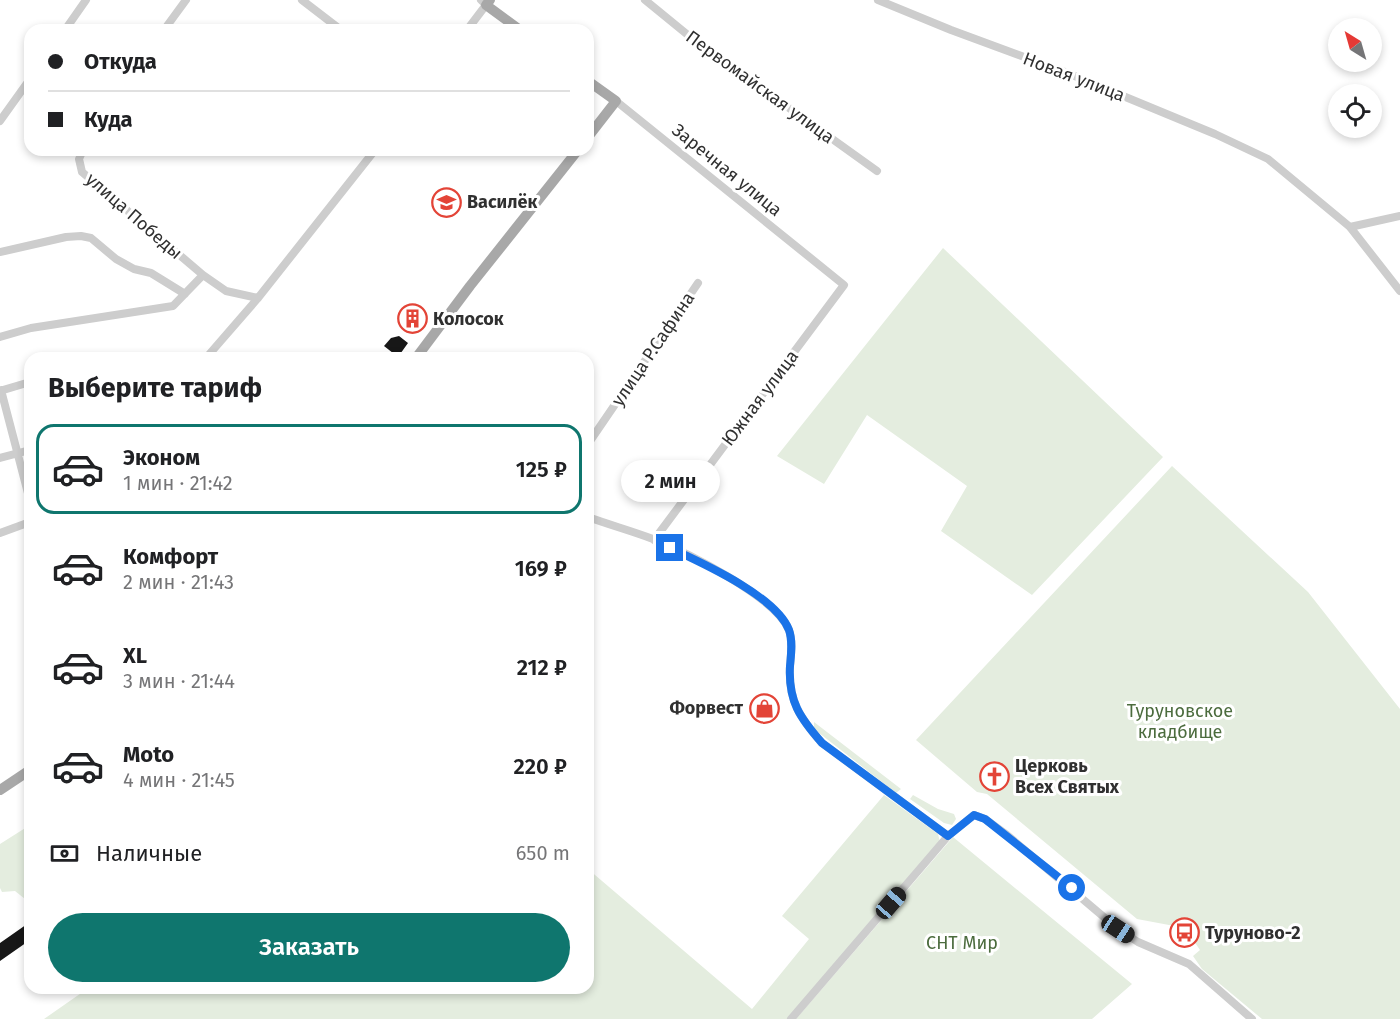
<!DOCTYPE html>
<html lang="ru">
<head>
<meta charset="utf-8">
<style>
  :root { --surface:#fff; --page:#f6f6f6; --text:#202124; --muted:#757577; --line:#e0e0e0; --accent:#0f766e }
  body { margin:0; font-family:"Fira Sans",sans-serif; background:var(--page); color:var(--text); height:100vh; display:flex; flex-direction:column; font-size:22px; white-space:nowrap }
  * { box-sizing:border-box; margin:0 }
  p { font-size:20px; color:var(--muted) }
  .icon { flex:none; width:33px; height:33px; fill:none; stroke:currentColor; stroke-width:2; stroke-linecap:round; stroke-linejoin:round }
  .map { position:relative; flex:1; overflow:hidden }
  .side { position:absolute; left:24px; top:352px; width:570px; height:642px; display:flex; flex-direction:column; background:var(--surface); border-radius:18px; box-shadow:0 3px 9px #0003 }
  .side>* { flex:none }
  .banner { position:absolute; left:24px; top:24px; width:570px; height:132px; border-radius:18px; box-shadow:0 3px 9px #0003; display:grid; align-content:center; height:132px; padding:0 24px; background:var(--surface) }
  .needle { width:39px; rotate:323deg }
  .buttons { position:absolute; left:1328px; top:18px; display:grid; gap:12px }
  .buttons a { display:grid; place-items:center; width:54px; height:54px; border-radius:50%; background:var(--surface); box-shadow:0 3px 9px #0003; font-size:30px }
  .end { position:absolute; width:27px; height:27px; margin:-14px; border:8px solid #1a73e8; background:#fff; box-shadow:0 0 0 3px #fff }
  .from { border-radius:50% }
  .bubble { position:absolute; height:42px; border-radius:21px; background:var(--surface); box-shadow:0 3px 9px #0003; font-size:20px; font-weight:600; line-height:42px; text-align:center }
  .car { position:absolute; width:18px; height:36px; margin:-18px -9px; border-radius:8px; box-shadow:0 0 4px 2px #0007; background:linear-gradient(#222 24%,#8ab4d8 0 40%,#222 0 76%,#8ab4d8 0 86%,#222 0) }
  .banner b { display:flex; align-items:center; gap:21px; height:57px; font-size:22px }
  .banner b+b { border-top:2px solid var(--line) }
  .banner i { width:15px; height:15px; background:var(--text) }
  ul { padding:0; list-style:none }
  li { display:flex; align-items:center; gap:18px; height:90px; margin:0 12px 9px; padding:0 12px; border:3px solid transparent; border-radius:18px }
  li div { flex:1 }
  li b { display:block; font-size:22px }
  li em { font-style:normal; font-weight:600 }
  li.active { border-color:var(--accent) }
  li>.icon { width:54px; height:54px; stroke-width:1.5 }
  h2 { padding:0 24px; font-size:27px; line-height:72px }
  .pay { display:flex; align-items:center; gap:15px; height:66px; padding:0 24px; font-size:22px }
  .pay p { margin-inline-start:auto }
  .primary-button { display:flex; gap:12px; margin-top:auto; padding:12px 24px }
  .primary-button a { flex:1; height:69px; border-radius:36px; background:var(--accent); color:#fff; font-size:24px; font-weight:600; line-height:69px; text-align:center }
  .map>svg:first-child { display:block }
  .green { fill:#e4eddf }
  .building { fill:#171717 }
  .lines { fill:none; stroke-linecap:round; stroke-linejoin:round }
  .minor { stroke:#cdcdcd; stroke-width:8 }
  .major { stroke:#a8a8a8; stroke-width:10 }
  .route { stroke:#1a73e8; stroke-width:8 }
  .labels { text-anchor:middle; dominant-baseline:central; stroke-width:6; stroke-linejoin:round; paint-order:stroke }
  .street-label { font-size:18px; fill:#303030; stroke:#fff }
  .poi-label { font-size:18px; font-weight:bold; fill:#303030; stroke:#fff; text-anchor:start }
  .park-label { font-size:18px; fill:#4c6c3e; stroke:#fff }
</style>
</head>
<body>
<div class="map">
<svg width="1400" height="1019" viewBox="0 0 1400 1019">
  <rect width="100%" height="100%" fill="#fff"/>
  <!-- green -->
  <path class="green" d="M943 248 1163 457 1032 595 941 531 967 486 867 415 824 484 777 456Z
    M1172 466 1308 592 1400 709V1019H1262L1202 969 1193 956 1200 950 1185 928 1137 919 987 794 977 792 916 740Z
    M814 722 901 789 896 793 814 729Z
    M884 795 938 834 940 842 788 1019H44L87 989 588 988V869L752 1009 809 939 782 916Z
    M913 795 938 809 954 814 956 819 952 825 944 823 910 799Z
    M30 825V896L25 899 15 891 2 892 0 888V844Z
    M953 837 1132 984 1092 1019H796Z"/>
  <!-- building -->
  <path class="building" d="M399 336 408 343 398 357 384 346 391 338Z
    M30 922V940L0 961V943Z"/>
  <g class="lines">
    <!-- minor -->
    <path class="minor" d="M302 0 341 30
      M645 0 694 40 877 171
      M878 0 951 30 1065 72 1215 134 1268 159 1350 227 1400 291
      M65 30 86 0
      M164 30 186 0
      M467 30 486 5 481 0
      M616 101 844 285 654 540
      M0 121 30 79
      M83 150 79 159 82 172 203 275 226 291 258 298
      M1350 227 1400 216
      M0 252 66 237 81 236 91 238 116 259 134 269 151 273 185 294
      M0 337 31 328 173 306 203 275
      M206 358 258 298 375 150
      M1 390 30 501
      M0 391 30 382
      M588 444 698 283
      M0 458 30 450
      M588 517C610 525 632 531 653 539 686 552 776 597 789 630 793 641 791 654 790 666 788 701 800 718 822 743L948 836
      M0 533 30 522
      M791 1019 948 836 974 815 985 819 1007 835 1118 929 1138 942 1189 964 1252 1019"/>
    <!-- major -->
    <path class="major" d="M490 0 486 5 520 30
      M588 81 616 101 588 137
      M416 358 470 286 578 150
      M0 790 30 770"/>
  </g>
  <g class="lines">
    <!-- route -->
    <path class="route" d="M670 548C702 563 776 596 789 630 793 641 791 655 790 666 788 701 800 718 822 743L948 836 974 815 985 819 1072 888"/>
  </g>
  <!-- icons -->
  <defs>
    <symbol id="school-ring" viewBox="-11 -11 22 22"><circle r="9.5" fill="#fff" stroke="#e34437" stroke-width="1.5"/><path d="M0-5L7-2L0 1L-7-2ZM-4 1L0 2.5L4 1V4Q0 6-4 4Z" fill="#e34437"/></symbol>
    <symbol id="building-ring" viewBox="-11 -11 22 22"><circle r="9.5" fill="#fff" stroke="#e34437" stroke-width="1.5"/><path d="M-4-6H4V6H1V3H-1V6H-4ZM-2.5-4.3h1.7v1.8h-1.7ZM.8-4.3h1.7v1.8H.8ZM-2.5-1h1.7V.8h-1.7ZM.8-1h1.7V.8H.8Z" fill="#e34437"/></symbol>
    <symbol id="shop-ring" viewBox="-11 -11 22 22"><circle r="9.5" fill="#fff" stroke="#e34437" stroke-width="1.5"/><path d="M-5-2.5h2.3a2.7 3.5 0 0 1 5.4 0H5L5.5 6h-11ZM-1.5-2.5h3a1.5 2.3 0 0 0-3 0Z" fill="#e34437"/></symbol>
    <symbol id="church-ring" viewBox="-11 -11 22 22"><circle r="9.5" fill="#fff" stroke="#e34437" stroke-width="1.5"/><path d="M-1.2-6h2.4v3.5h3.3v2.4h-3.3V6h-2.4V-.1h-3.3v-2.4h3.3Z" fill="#e34437"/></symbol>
    <symbol id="bus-ring" viewBox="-11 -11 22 22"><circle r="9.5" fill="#fff" stroke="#e34437" stroke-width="1.5"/><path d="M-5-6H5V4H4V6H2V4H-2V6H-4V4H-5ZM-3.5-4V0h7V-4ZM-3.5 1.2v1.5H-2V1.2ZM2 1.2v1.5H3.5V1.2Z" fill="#e34437"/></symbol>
  </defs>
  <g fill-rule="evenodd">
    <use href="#school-ring" x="430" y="186" width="33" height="33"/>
    <use href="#building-ring" x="396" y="302" width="33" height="33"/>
    <use href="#shop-ring" x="748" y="692" width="33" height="33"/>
    <use href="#church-ring" x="978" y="760" width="33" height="33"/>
    <use href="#bus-ring" x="1168" y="916" width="33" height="33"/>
  </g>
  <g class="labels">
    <!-- street labels -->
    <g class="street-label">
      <text transform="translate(1074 77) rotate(21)">Новая улица</text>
      <text transform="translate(760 87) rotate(36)">Первомайская улица</text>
      <text transform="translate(727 170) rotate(39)">Заречная улица</text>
      <text transform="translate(134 216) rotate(41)">улица Победы</text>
      <text transform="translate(653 349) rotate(-56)">улица Р.Сафина</text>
      <text transform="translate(760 398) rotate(-53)">Южная улица</text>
    </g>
    <!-- poi labels -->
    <g class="poi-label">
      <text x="467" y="202">Василёк</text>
      <text x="433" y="319">Колосок</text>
      <text x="743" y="708" text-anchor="end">Форвест</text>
      <text x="1015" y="766">Церковь<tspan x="1015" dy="21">Всех Святых</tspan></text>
      <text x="1205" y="933">Туруново-2</text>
    </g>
    <!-- park labels -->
    <g class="park-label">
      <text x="1180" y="711">Туруновское<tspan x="1180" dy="21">кладбище</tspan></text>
      <text x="962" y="943">СНТ Мир</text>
    </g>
  </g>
</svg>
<div class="buttons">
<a><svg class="needle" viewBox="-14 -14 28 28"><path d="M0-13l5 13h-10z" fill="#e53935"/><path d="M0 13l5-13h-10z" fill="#757577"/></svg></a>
<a><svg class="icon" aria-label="locate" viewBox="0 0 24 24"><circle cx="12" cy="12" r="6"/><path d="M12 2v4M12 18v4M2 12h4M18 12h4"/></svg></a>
</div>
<i class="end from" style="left:1072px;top:888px"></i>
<i class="end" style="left:670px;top:548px"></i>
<div class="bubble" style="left:621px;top:460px;width:99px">2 мин</div>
<i class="car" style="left:891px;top:903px;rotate:41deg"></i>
<i class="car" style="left:1118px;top:929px;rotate:123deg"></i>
<div class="banner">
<b><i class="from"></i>Откуда</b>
<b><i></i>Куда</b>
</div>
<section class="side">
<h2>Выберите тариф</h2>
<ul>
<li class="active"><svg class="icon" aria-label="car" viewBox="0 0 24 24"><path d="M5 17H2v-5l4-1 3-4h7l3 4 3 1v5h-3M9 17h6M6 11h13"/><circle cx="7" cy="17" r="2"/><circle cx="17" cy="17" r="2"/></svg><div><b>Эконом</b><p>1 мин · 21:42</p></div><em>125 ₽</em></li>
<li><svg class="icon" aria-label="car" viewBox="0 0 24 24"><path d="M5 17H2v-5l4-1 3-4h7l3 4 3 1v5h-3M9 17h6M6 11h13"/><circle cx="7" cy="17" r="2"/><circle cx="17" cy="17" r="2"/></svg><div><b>Комфорт</b><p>2 мин · 21:43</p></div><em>169 ₽</em></li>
<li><svg class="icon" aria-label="car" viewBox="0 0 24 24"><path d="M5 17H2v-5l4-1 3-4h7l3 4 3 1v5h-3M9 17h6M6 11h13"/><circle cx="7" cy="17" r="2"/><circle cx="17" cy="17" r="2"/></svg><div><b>XL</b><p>3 мин · 21:44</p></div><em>212 ₽</em></li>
<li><svg class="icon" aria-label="car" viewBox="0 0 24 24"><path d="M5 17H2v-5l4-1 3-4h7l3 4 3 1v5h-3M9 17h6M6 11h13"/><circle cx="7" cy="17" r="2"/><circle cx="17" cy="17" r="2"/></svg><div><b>Moto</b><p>4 мин · 21:45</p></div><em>220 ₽</em></li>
</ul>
<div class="pay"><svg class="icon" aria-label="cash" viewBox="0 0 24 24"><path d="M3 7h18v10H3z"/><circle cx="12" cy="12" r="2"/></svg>Наличные<p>650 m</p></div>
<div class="primary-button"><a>Заказать</a></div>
</section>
</div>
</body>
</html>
